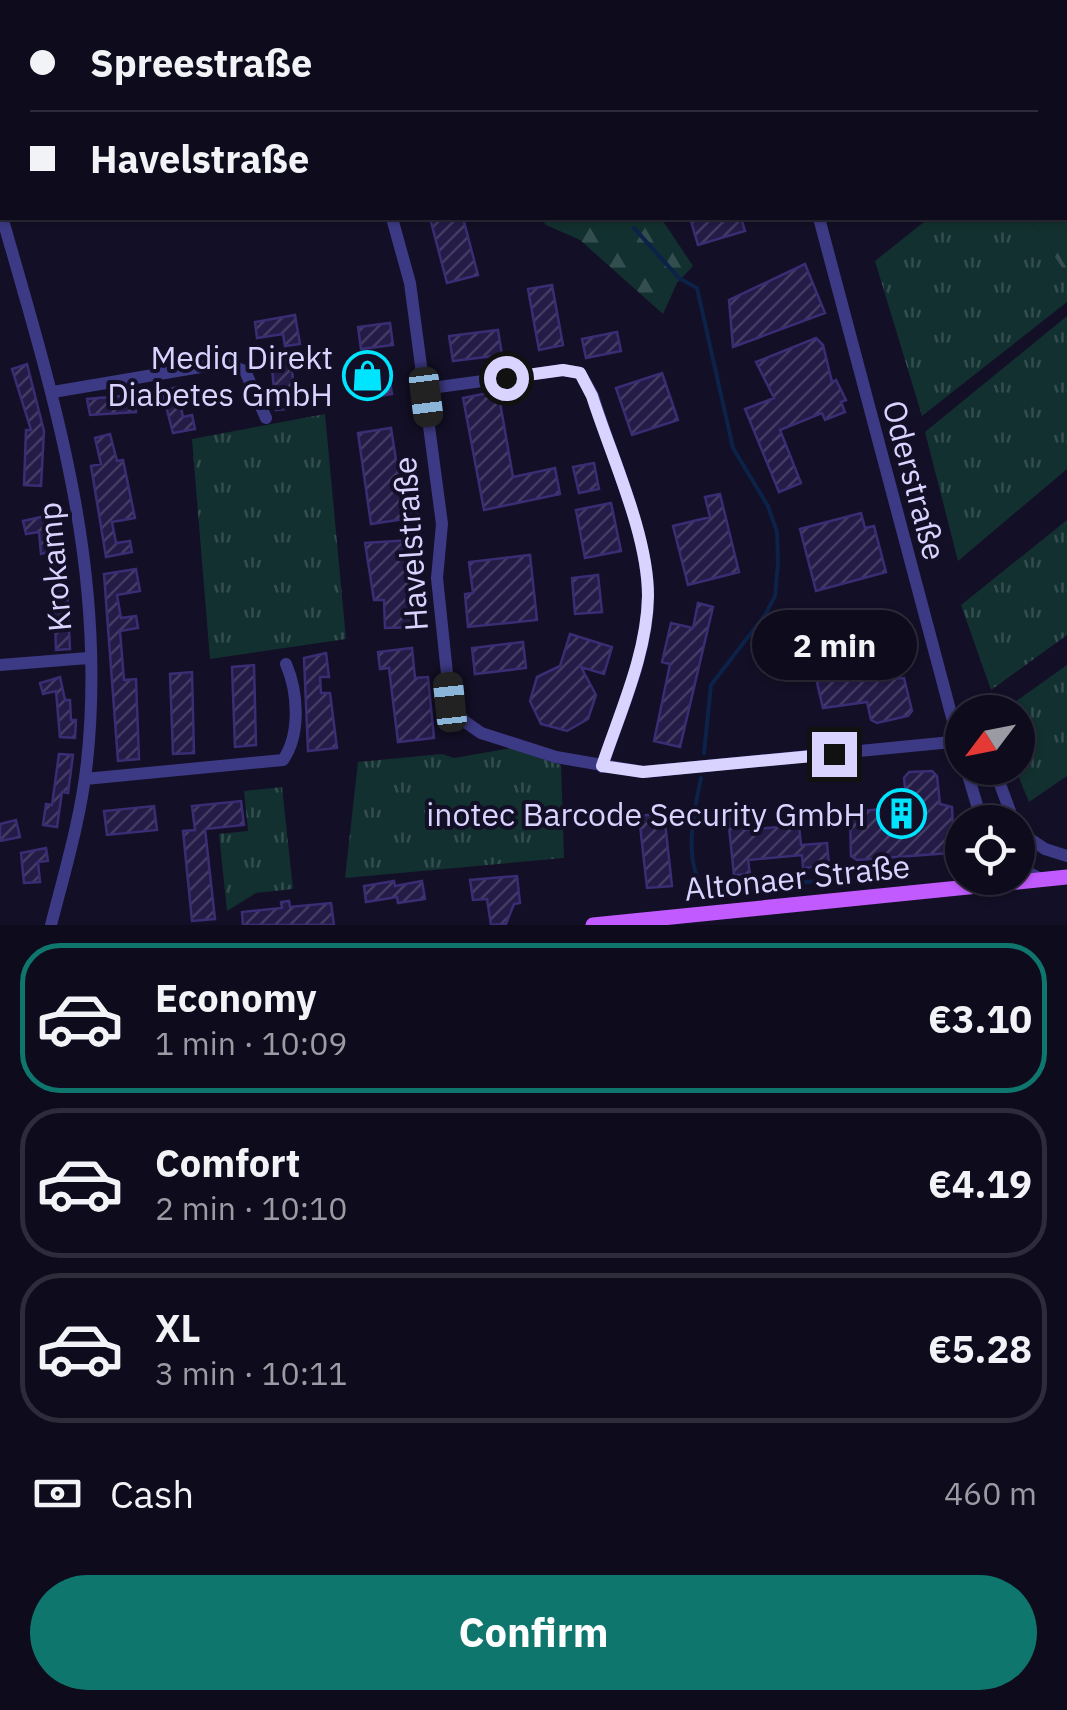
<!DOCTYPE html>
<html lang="en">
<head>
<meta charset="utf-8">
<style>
  :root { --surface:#0e0b1c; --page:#171425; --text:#f1f3f6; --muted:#9b9ba3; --line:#2e2b3b; --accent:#0f766e }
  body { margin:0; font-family:"IBM Plex Sans",sans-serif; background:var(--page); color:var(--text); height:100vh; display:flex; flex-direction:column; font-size:38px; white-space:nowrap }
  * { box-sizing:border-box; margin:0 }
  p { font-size:32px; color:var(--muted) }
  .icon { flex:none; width:55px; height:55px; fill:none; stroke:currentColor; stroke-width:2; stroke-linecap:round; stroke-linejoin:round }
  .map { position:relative; height:925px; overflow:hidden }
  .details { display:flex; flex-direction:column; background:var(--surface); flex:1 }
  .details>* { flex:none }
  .guide { position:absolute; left:0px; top:0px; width:1068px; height:220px; box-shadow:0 2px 8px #0004,0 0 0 2px var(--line); display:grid; align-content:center; height:220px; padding:0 30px; background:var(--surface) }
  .needle { width:65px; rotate:238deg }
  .tools { position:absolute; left:945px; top:695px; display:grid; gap:20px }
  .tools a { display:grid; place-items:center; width:90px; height:90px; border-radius:50%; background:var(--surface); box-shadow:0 2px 8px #0004,0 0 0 2px var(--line); font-size:50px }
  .end { position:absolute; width:45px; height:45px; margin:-22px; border:12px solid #d9d4ff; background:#111; box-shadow:0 0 0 5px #111 }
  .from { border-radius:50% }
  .bubble { position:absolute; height:70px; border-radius:35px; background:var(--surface); box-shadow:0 2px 8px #0004,0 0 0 2px var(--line); font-size:32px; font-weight:700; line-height:70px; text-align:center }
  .car { position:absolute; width:30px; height:60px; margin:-30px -15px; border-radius:12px; box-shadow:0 0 8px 2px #0007; background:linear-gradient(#222 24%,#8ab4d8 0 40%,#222 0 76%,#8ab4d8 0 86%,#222 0) }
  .guide b { display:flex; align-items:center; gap:35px; height:95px; font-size:38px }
  .guide b+b { border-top:2px solid var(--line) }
  .guide i { width:25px; height:25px; background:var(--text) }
  ul { padding:18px 0 0; list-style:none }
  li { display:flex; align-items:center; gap:30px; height:150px; margin:0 20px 15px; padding:0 10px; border:5px solid var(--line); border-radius:40px }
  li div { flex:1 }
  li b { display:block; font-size:38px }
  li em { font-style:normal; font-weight:700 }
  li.current { border-color:var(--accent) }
  li>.icon { width:90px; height:90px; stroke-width:1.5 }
  .pay { display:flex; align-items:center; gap:25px; height:110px; padding:0 30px; font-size:38px }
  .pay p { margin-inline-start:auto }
  .button { display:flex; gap:20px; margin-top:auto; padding:20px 30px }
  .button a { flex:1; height:115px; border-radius:60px; background:var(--accent); color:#fff; font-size:40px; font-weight:700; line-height:115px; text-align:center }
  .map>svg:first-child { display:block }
  .grass { fill:url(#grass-tufts) }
  .forest { fill:url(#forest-firs) }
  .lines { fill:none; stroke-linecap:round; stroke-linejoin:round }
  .stream { stroke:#0c2248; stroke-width:4 }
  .building { fill:url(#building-hatch); stroke:#3b2d73; stroke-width:2.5 }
  .minor { stroke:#3d3a85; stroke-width:12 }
  .major { stroke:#c25bff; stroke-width:15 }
  .route { stroke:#d9d4ff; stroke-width:12 }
  .labels { text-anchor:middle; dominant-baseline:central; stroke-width:8; stroke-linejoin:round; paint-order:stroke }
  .poi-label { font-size:32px; fill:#d9d4ff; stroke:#130f26; text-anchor:end }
  .street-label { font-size:32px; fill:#d9d4ff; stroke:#130f26 }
</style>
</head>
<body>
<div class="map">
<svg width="1067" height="925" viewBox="0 0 1067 925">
  <defs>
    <pattern id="grass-tufts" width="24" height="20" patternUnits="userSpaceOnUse" patternTransform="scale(2.5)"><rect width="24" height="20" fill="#12302f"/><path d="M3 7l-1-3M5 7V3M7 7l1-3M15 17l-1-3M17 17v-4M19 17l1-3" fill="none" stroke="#344d4e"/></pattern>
    <pattern id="forest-firs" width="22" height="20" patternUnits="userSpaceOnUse" patternTransform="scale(2.5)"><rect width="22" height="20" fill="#12302f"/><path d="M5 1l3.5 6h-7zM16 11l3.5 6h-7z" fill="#344d4e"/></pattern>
    <pattern id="building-hatch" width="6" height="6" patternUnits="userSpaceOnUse" patternTransform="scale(2.5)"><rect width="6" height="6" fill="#241b47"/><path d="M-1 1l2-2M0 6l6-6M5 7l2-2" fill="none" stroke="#433b63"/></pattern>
  </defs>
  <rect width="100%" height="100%" fill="#130f26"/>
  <!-- grass -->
  <path class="grass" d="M929 218H1029L1067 275V302L922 416 875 261Z
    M1067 316V469L958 561 925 432Z
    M325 414 346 639 210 659 192 439Z
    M1067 520V635L991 690 961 605Z
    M1067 665V776L1029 802 1015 768 1018 712H1001Z
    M511 748 561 765 564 858 345 878 358 762 442 754 454 758Z
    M282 787 293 889 256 893 227 911 219 834 248 831 244 791Z"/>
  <!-- forest -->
  <path class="forest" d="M1067 119V275L1029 218H1065Z
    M541 218H661L693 266 677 283 663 314 580 240 546 225Z"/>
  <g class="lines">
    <!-- stream -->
    <path class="stream" d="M439 0 441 2
      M634 228 679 278 697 288 733 448 768 506 777 532 778 563 775 596 765 615 711 685 704 753
      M701 778C694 812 682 861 705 890L820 881"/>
  </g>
  <!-- building -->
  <path class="building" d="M430 218H463L478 275 447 283Z
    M690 218H741L745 231 698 245Z
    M805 264 825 313 733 347 729 300Z
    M552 285 563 345 539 350 528 289Z
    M295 315 300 344 285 346 283 334 257 338 255 322Z
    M390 323 393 345 361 349 358 327Z
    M498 330 502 355 453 361 449 336Z
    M617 332 621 351 586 358 582 339Z
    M816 338 823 345 832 382 836 380 846 400 841 402 845 412 825 420 822 413 780 430 801 483 779 492 745 409 774 398 756 362Z
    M291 356 295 408 276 410 271 358Z
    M27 364 44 431 41 486 24 485 26 430H31L12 369Z
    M379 365 382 383 390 382 392 394 365 398 364 389 356 390 354 368Z
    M662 373 678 420 632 435 616 388Z
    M177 387 183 417 192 415 195 429 173 433 162 391Z
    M498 391 513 477 555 468 560 494 484 510 463 398Z
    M133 395 136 412 90 415 87 399Z
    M391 428 399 479 413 477 418 517 371 524 358 433Z
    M110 434 117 461 123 460 135 518 112 522 116 543 130 541 132 552 106 557 91 466 101 464 95 438Z
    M594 463 599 489 579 493 573 467Z
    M720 494 739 572 688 585 673 526 710 517 705 497Z
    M611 503 621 551 585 558 576 510Z
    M861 513 865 528 874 526 886 572 816 591 800 529Z
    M50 515 55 538 64 537 65 548 41 554 39 532 26 534 23 521Z
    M411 540 419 627 385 628 384 600H374L365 543Z
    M530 555 537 620 468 627 465 594 473 593 469 562Z
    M66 564 70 649 56 650 53 565Z
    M136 569 140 591 117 595 121 618 136 616 138 628 120 631 124 680 136 679 139 759 118 761 104 574Z
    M598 575 602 612 575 614 572 578Z
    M698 603 713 607 680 747 654 741 670 664 662 662 671 623 693 628Z
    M570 634 612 647 604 674 581 667 596 695 588 719 567 731 541 724 530 701 537 677 560 666Z
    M869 634 884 679 904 678 912 711 908 716 877 723 871 720 867 702 823 708 810 653 813 648Z
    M523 642 526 668 475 674 472 648Z
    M412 648 415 678 428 677 434 738 398 742 389 668 380 669 378 652Z
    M326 653 329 677H320L321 693H330L337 748 308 751 304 658Z
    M254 665 256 745 235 747 232 667Z
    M192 672 194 753 173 754 170 674Z
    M60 677 65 700H70L71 720H76L75 738 60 737 56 691 43 694 40 683Z
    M59 754 73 755 68 793 62 792 57 827 43 825 46 804 52 805Z
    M932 771 937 776 940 804 952 807 954 848 950 853 857 860 851 856 850 812 907 807 904 778 909 772Z
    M241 801 244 825 205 829 215 919 192 921 183 831 195 830 192 806Z
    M154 806 157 830 107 835 104 811Z
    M743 807 745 830 799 825 801 845 827 843 829 865 803 868 802 855 748 860 750 874 734 875 727 808Z
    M664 813 672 886 647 888 639 816Z
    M16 820 20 837 0 841V824Z
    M46 848 48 861 38 862 40 882 24 883 21 853Z
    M517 876 520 903 514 904 506 924 491 925 487 899 473 900 470 880Z
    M394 881 395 886 422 881 425 899 398 903 397 897 366 902 364 886Z
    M289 901 290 907 331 903 334 925H243L242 912 282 908 281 902Z"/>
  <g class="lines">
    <!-- minor -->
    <path class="minor" d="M245 0 247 2
      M761 0V2
      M0 174 2 173
      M0 210C53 394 108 566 87 762 81 817 65 871 51 925
      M392 218 410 283 442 524 437 578 450 702 464 721 481 733 556 757 643 772 962 741
      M819 218 962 755
      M424 389 563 370 580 373 593 396C611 456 648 534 648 596 648 654 620 712 602 767
      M53 392 224 363 245 371 266 418
      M0 665 88 658
      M966 768 982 822
      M994 768 1014 822
      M85 779 283 760C301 734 298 692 286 664
      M1018 831 1045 849 1067 856
      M1018 867 1041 879"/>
    <!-- major -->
    <path class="major" d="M593 925 1067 877"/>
  </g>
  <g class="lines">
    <!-- route -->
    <path class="route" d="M506 378 563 370 580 373 592 396C611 456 648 534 648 596 647 654 620 712 602 766L643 772 834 754"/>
  </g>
  <!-- icons -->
  <defs>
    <symbol id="shop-ring" viewBox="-11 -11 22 22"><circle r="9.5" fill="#130f26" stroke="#00e5ff" stroke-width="1.5"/><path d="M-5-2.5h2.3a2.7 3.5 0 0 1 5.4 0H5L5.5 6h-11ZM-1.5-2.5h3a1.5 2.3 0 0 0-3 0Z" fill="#00e5ff"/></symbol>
    <symbol id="building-ring" viewBox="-11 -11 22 22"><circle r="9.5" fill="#130f26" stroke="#00e5ff" stroke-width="1.5"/><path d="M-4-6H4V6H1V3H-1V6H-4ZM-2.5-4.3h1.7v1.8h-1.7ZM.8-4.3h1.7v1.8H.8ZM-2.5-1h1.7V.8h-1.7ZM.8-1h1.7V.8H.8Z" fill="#00e5ff"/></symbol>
  </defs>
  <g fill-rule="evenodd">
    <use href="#shop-ring" x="340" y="348" width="55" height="55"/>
    <use href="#building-ring" x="874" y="786" width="55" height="55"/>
  </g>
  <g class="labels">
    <!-- poi labels -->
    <g class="poi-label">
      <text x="333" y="357">Mediq Direkt<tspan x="333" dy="37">Diabetes GmbH</tspan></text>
      <text x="866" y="814">inotec Barcode Security GmbH</text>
    </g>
    <!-- street labels -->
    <g class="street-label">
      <text transform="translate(915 480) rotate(75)">Oderstraße</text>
      <text transform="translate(410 544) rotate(-94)">Havelstraße</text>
      <text transform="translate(54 567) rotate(-95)">Krokamp</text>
      <text transform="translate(797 877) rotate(-6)">Altonaer Straße</text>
    </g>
  </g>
</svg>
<div class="tools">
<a><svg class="needle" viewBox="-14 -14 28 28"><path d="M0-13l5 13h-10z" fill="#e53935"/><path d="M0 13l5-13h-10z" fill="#9b9ba3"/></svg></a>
<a><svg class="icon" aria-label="locate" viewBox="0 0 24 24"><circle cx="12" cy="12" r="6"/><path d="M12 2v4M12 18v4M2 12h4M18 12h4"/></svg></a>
</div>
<i class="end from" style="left:506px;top:378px"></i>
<i class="end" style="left:834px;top:754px"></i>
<div class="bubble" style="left:752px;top:610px;width:165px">2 min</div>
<i class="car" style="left:426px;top:397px;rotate:173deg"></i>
<i class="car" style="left:450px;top:702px;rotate:354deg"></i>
<div class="guide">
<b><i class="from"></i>Spreestraße</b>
<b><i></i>Havelstraße</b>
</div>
</div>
<section class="details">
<ul>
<li class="current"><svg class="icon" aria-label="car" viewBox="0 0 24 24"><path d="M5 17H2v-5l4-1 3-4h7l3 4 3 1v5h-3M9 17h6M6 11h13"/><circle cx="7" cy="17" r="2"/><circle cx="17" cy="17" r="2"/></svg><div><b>Economy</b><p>1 min · 10:09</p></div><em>€3.10</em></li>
<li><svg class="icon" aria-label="car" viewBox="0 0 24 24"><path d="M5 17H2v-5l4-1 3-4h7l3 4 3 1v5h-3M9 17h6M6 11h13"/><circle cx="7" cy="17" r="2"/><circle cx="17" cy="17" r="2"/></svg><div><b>Comfort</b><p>2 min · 10:10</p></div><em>€4.19</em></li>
<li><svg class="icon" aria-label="car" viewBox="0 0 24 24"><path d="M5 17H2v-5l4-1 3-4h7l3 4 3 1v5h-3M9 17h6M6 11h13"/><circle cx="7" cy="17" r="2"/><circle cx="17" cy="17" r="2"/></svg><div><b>XL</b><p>3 min · 10:11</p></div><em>€5.28</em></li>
</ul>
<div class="pay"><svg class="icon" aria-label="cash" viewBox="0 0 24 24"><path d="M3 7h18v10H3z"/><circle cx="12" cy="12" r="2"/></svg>Cash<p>460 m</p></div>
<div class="button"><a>Confirm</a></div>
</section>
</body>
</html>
